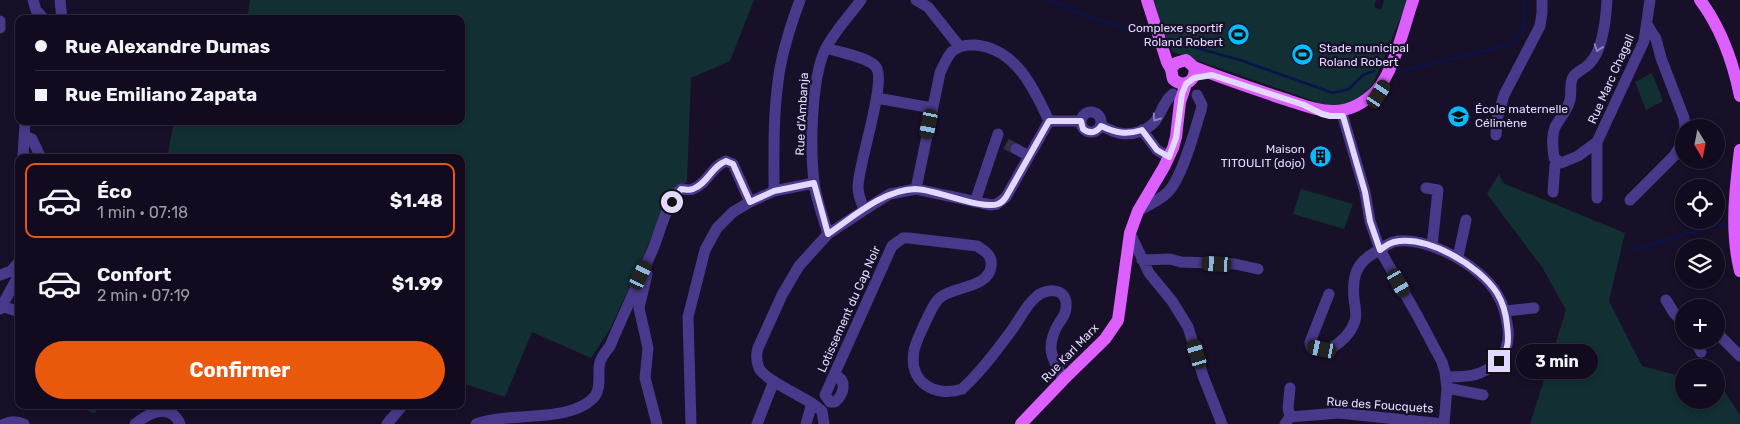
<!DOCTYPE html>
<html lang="fr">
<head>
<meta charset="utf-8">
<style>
  :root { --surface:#120b1f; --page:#1f192c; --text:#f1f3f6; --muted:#9c9ba4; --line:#312b3d; --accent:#ea580c }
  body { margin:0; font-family:Rubik,sans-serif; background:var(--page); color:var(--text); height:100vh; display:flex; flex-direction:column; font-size:19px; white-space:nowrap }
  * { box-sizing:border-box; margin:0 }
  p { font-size:16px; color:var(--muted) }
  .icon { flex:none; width:28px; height:28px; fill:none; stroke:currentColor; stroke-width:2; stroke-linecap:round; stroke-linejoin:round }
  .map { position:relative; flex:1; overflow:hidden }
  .sheet { position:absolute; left:15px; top:154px; width:450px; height:255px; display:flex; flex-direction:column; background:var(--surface); border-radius:10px; box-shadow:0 2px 8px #0003,0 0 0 1px var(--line) }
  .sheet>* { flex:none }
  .top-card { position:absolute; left:15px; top:15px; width:450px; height:110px; border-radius:10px; box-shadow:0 2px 8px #0003,0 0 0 1px var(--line); display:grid; align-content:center; height:110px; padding:0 20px; background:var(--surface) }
  .needle { width:32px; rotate:170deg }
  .buttons { position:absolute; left:1675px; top:119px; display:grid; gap:10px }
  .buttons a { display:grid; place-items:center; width:50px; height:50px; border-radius:50%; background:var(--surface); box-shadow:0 2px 8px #0003,0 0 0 1px var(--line); font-size:25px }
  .end { position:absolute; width:22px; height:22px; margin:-11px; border:6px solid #e3d8ff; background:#111; box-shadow:0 0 0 2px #111 }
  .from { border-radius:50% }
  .bubble { position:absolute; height:35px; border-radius:18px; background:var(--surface); box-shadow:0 2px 8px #0003,0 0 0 1px var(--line); font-size:16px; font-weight:700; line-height:35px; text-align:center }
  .car { position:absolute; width:15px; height:30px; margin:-15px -8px; border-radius:6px; box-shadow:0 0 4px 1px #0007; background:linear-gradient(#222 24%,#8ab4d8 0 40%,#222 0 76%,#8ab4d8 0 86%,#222 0) }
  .top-card b { display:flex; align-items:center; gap:18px; height:48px; font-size:19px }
  .top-card b+b { border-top:1px solid var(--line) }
  .top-card i { width:12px; height:12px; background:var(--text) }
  ul { padding:9px 0 0; list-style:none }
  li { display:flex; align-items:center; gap:15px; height:75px; margin:0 10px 8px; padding:0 10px; border:2px solid transparent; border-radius:10px }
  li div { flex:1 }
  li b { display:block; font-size:19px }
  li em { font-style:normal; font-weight:700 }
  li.active { border-color:var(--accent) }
  li>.icon { width:45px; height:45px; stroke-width:1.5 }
  .button { display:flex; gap:10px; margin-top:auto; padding:10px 20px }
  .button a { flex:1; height:58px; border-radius:30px; background:var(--accent); color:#fff; font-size:20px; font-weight:700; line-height:58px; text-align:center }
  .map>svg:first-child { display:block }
  .green { fill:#122f34 }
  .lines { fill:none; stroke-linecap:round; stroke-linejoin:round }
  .stream { stroke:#091549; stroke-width:2.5 }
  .minor-tunnel { stroke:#362d49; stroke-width:11; stroke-dasharray:11 5.5; stroke-linecap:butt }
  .minor { stroke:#49398a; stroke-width:11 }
  .major { stroke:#de5fff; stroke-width:12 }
  .oneway { stroke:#8e81bf }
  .route { stroke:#e3d8ff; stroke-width:6 }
  .labels { text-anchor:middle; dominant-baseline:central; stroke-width:4.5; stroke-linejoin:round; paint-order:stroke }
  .poi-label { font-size:12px; fill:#e3d8ff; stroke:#180f29; text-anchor:end }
  .street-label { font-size:12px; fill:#e3d8ff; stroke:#180f29 }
</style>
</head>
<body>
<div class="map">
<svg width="1740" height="424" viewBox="0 0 1740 424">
  <rect width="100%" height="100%" fill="#180f29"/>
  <!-- green -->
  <path class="green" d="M250 0H754L730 61 691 78 687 182 669 195 641 262 610 329 591 358 532 332 505 397 461 383V158H167L174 121H461V19H247Z
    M1153 0H1376L1374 7 1381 10 1384 0H1408L1373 84C1358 100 1348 107 1325 105L1173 52 1168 44Z
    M1652 73 1663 101 1646 110 1635 82Z
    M1499 174 1503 183 1625 233 1609 301 1642 366 1684 377V400H1716V385L1721 386 1740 415V424H1530L1566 310 1542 267 1487 194Z
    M1301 189 1353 204 1344 229 1293 214Z
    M70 405H99L95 413Z"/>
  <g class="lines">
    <!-- stream -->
    <path class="stream" d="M1050 0 1088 17 1142 33
      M1165 39 1240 60 1333 93 1349 89 1363 75 1374 71
      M1398 72 1508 45 1524 29V0
      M1633 250 1716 225 1731 224"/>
    <!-- minor-tunnel -->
    <path class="minor-tunnel" d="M1006 144 1016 149"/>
    <!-- minor -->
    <path class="minor" d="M33 0 36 10 44 19
      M60 0 62 19
      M916 0 928 7 959 46
      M0 21V28
      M1648 26 1656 39 1661 58 1684 118 1685 128
      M826 48C838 52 869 57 876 67 887 81 858 165 858 187 858 195 861 202 864 209
      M877 98 932 108
      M1341 110 1365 192 1370 221 1380 250 1417 315 1442 362 1445 372 1447 388 1444 424
      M1081 122a10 10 0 1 1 20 0a10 10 0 1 1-20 0Z
      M1049 121H1081
      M1101 126C1107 128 1113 132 1119 133 1133 136 1151 130 1158 117 1163 108 1165 100 1173 94
      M1142 130 1157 150 1169 157
      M1496 135 1497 119 1504 95 1540 26 1542 13V0
      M25 136 32 139 41 158
      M1597 142 1578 156 1561 163 1554 158C1553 148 1551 137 1555 127 1560 118 1567 111 1570 100 1572 93 1569 84 1573 77 1577 71 1585 69 1590 63 1603 50 1606 18 1607 0
      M1016 149 1029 156
      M23 158 25 121
      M1426 188 1438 190 1432 246
      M916 189 940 73C948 55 952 44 975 45 1015 48 1034 88 1049 121
      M774 191C774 155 773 118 778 82 781 54 790 27 800 0
      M1553 192 1555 165 1557 162
      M1597 198V142L1644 41 1650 0
      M1630 200 1674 156 1684 140
      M975 202 998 134
      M1138 211C1148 205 1159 201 1168 192 1182 178 1195 130 1201 110L1202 105 1197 95
      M1130 233 1149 273 1172 301 1188 327 1203 376 1222 424
      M828 234C823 217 816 199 814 182 810 148 811 80 825 50 833 33 850 15 861 0
      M1458 257 1466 220
      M1142 260 1170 259 1181 262 1235 264 1258 269
      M647 274 639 308 648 348 645 378 657 424
      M0 275 11 271 19 262
      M1329 294 1310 342 1311 347 1330 349C1340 343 1351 333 1355 321 1357 314 1355 306 1354 299 1352 277 1356 262 1376 252 1382 249 1387 244 1393 242 1425 234 1481 266 1497 294 1504 305 1506 316 1508 329 1510 351 1499 365 1480 373 1469 378 1457 376 1446 377
      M1666 300 1674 313 1684 323
      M2 306 19 312
      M0 309 19 275
      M1506 311 1534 308
      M1716 332 1740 356
      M1695 340 1701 352
      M834 375C848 380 844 394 835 402H830L825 395 834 375 892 246 903 238H909L977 246C985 251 993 256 991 266 989 290 948 285 936 302 931 309 915 343 914 351 908 382 935 398 962 389 978 375 1001 345 1014 327 1021 317 1027 304 1036 297 1045 289 1064 287 1066 302 1067 311 1064 316 1059 323 1045 346 1051 358 1064 379
      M1447 388 1483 395
      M1290 417 1339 413 1444 424
      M4 424C11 421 17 421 24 424
      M135 424C149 413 170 402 180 424
      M387 424 402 406
      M476 424C510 411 572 424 595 396 602 386 597 373 600 362 602 356 606 351 610 346 624 313 639 281 653 249 660 232 667 201 681 189 685 189 689 191 693 189 707 184 712 166 726 161L733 164 750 202
      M691 424 688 317 705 250 717 228 733 212 750 202 774 191 814 183
      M757 424 774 381
      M806 424 812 403
      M824 424 822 411 817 407C805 397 764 380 759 368 756 361 756 355 758 348L782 295 799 266 828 234 875 203 890 194 916 189 991 205 997 204 1006 197 1049 121
      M1285 424 1290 417 1288 408 1290 388"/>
    <!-- major -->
    <path class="major" d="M1147 0 1167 62 1171 69 1173 79C1184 89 1197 81 1194 67L1186 60 1176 63 1171 69
      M1700 0C1721 28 1733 62 1740 96
      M1194 67C1224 79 1254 89 1284 99 1300 104 1319 112 1336 111 1352 110 1365 102 1376 91 1394 72 1404 26 1413 0
      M1740 150C1735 191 1730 231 1740 271
      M1021 424 1064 379 1105 339 1118 320 1130 233 1138 211 1164 167 1173 148 1176 137 1180 102 1186 84"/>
  </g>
  <!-- one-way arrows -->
  <defs><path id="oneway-chevron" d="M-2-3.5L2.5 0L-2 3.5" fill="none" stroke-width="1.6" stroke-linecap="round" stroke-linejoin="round" transform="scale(1.25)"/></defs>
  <g class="oneway">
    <use href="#oneway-chevron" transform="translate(1598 48) rotate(109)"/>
    <use href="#oneway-chevron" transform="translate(1156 118) rotate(125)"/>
  </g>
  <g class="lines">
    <!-- route -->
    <path class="route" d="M672 202 681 189C685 189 689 191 693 189 707 184 712 166 726 161L733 164 750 202 774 191 814 183 828 234C853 217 883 190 915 189 935 189 981 210 998 204 1001 203 1004 200 1006 197L1049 121H1081L1083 129C1090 134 1096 133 1101 126 1116 133 1126 135 1142 130L1157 150 1169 157 1176 138 1182 94 1186 84 1194 78 1212 75 1304 105 1322 114 1330 116H1343L1365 192 1370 221 1380 250C1384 247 1389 243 1394 242 1427 235 1479 265 1497 293 1503 303 1506 313 1507 325 1509 340 1509 350 1499 361"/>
  </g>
  <!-- icons -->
  <defs>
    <symbol id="stadium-disc" viewBox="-11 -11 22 22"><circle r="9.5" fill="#04bcff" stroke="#180f29"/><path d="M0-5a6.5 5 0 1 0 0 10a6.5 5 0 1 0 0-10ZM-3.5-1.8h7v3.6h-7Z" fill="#111"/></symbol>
    <symbol id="school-disc" viewBox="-11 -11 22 22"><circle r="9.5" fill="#04bcff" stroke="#180f29"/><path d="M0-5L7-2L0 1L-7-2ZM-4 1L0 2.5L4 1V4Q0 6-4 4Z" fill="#111"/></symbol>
    <symbol id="building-disc" viewBox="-11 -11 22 22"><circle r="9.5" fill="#04bcff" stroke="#180f29"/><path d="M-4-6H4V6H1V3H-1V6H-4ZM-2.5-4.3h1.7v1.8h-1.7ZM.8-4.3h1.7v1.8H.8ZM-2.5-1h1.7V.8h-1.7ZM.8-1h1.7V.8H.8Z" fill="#111"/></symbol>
  </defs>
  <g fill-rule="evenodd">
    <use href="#stadium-disc" x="1226" y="22" width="25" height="25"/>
    <use href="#stadium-disc" x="1290" y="42" width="25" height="25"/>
    <use href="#school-disc" x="1446" y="104" width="25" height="25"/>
    <use href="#building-disc" x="1308" y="144" width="25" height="25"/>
  </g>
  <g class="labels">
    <!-- poi labels -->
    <g class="poi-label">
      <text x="1223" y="28">Complexe sportif<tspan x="1223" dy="14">Roland Robert</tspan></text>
      <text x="1319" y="48" text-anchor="start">Stade municipal<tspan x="1319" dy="14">Roland Robert</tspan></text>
      <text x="1475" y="109" text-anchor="start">École maternelle<tspan x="1475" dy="14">Célimène</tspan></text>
      <text x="1305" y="149">Maison<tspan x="1305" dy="14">TITOULIT (dojo)</tspan></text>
    </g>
    <!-- street labels -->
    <g class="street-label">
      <text transform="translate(1611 79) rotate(-66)">Rue Marc Chagall</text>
      <text transform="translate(802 114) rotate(-87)">Rue d'Ambanja</text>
      <text transform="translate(849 309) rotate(-66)">Lotissement du Cap Noir</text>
      <text transform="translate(1070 353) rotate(-46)">Rue Karl Marx</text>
      <text transform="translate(1380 405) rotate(4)">Rue des Foucquets</text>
    </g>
  </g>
</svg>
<div class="buttons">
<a><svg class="needle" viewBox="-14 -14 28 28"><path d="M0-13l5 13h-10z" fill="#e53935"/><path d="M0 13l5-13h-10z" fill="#9c9ba4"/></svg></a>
<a><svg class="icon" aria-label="locate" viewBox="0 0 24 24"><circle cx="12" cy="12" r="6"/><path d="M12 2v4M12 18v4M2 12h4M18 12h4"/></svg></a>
<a><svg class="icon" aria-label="layers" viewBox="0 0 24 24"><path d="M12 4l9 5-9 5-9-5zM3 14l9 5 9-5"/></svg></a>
<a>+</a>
<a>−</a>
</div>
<i class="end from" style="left:672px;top:202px"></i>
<i class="end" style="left:1499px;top:361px"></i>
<div class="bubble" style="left:1516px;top:344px;width:82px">3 min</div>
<i class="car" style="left:1379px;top:94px;rotate:33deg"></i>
<i class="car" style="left:929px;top:124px;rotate:191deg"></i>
<i class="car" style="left:1217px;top:264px;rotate:273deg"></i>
<i class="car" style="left:641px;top:275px;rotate:25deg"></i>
<i class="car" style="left:1399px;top:283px;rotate:150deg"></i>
<i class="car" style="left:1322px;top:349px;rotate:282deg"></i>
<i class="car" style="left:1197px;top:354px;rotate:343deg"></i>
<div class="top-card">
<b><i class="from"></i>Rue Alexandre Dumas</b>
<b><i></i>Rue Emiliano Zapata</b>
</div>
<section class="sheet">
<ul>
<li class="active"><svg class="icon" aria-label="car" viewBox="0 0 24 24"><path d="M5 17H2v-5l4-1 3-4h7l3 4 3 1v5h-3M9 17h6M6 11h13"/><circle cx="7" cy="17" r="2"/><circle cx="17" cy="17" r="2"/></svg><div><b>Éco</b><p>1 min · 07:18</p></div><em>$1.48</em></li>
<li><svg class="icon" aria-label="car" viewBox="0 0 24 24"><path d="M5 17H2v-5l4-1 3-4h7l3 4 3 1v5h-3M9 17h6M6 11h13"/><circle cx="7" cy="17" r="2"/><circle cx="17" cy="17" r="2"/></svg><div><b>Confort</b><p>2 min · 07:19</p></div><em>$1.99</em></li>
</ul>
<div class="button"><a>Confirmer</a></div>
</section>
</div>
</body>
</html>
